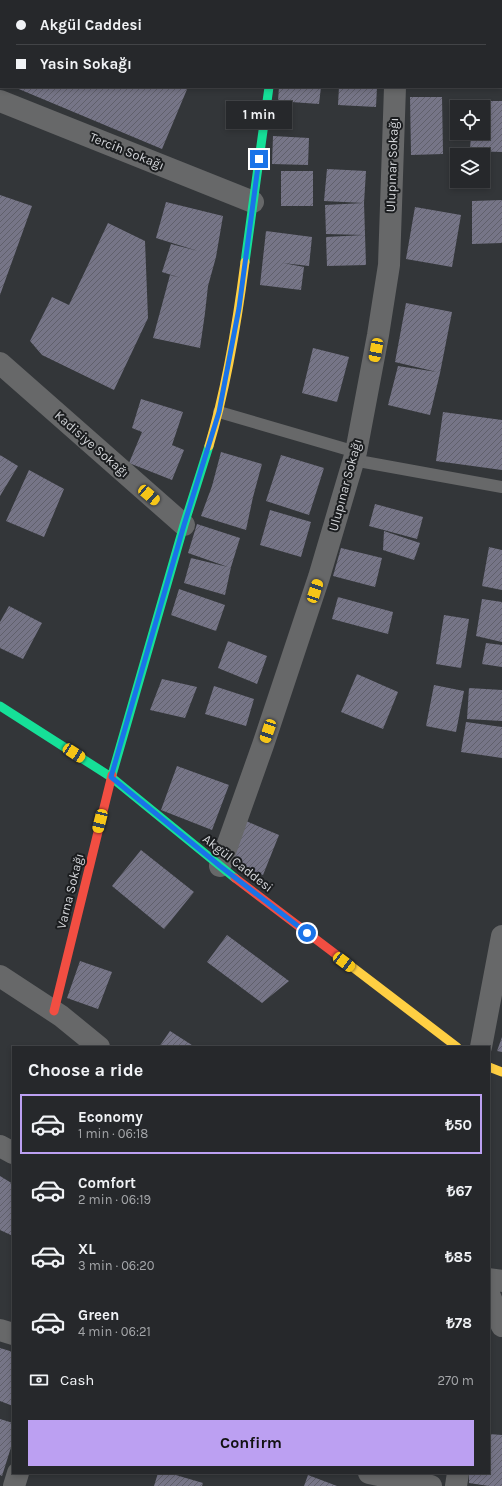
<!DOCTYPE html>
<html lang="en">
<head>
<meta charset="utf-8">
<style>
  :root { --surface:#26282b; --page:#2e3033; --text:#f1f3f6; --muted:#a4a6a9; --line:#424447; --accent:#bca0f2 }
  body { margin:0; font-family:Karla,sans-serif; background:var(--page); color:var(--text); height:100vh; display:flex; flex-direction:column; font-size:15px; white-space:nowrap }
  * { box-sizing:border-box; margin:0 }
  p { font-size:13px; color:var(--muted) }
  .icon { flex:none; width:22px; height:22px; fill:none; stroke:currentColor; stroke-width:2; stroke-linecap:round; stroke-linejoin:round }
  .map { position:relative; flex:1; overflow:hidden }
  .sheet { position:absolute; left:12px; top:1046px; width:478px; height:428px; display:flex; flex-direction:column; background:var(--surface); border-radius:0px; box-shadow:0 2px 6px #0003,0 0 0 1px var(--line) }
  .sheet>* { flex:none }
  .banner { position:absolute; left:0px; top:0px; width:502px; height:88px; box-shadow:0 2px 6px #0003,0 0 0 1px var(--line); display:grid; align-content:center; height:88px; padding:0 16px; background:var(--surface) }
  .buttons { position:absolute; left:450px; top:100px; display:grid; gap:8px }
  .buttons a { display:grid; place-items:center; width:40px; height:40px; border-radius:0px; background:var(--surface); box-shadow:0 2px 6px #0003,0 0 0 1px var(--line); font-size:20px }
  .end { position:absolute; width:18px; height:18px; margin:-9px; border:5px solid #1a73e8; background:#fff; box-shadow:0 0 0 2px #fff }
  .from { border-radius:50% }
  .bubble { position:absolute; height:28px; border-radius:0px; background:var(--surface); box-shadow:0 2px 6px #0003,0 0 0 1px var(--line); font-size:13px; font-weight:700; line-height:28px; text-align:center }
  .car { position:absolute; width:12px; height:24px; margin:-12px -6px; border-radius:5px; box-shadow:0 0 3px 1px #0007; background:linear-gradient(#f5c518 24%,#345 0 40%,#f5c518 0 76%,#345 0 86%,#f5c518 0) }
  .banner b { display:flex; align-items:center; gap:14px; height:38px; font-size:15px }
  .banner b+b { border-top:1px solid var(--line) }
  .banner i { width:10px; height:10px; background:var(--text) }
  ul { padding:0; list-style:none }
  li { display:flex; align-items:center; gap:12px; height:60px; margin:0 8px 6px; padding:0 8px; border:2px solid transparent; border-radius:0px }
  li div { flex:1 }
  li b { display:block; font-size:15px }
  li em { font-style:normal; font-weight:700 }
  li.on { border-color:var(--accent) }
  li>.icon { width:36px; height:36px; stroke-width:1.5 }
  h2 { padding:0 16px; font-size:18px; line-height:48px }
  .pay { display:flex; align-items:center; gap:10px; height:44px; padding:0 16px; font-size:15px }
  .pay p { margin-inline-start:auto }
  .button { display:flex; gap:8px; margin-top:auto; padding:8px 16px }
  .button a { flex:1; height:46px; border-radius:0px; background:var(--accent); color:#111; font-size:16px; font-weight:700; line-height:46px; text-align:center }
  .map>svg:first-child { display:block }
  .building { fill:url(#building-hatch) }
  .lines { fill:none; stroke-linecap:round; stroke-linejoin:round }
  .lane { stroke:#676869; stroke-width:12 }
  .street { stroke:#676869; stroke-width:22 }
  .fast { stroke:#16e098; stroke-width:9 }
  .slow { stroke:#ffcf43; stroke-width:9 }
  .jam { stroke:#f24e42; stroke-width:9 }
  .route { stroke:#1a73e8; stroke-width:5 }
  .labels { text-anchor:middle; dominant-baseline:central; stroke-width:4; stroke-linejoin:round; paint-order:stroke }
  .street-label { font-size:13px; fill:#d3d5d9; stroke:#1b1d1f }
</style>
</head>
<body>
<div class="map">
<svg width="502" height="1486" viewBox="0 0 502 1486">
  <defs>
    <pattern id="building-hatch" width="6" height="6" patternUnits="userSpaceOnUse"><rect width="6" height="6" fill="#767587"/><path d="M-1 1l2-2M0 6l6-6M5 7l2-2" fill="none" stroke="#60606b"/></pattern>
  </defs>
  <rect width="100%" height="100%" fill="#333639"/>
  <!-- building -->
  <path class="building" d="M14 87H188L162 149Z
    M279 87H321L319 104 278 101Z
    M339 87H377L376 107 338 105Z
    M410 97H442L443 154 411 155Z
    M471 101H502V152L470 151 471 133H483V107H471Z
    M273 136 309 138 308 165 272 164Z
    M327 169 366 171 364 203 324 201Z
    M281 171H313V206H281Z
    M0 195 32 206 0 295Z
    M502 200V243L472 244V201Z
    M166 202 223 216 216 257 208 286 205 313 200 348 153 338 170 275 181 278 162 272 171 244 198 251 156 238Z
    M364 203 366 265 327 266 326 237 364 235 326 234 325 205Z
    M415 207 461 215 452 267 406 259Z
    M108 223 145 241 148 318 114 390 42 355 30 341 52 297 69 305Z
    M266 231 312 237 309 266 283 263 304 267 301 290 260 285Z
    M406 303 452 312 440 373 430 415 388 405 398 366 437 372 395 362Z
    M313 348 349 357 337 402 302 393Z
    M141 399 183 412 172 445 184 450 172 480 129 463 142 432 132 428Z
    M443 412 502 420V470L436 461Z
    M221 452 262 464 253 497 246 530 201 516 212 486Z
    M0 455 18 466 0 496Z
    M281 455 324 468 309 515 266 501Z
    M29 470 64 489 44 537 6 521Z
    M375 504 423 517 417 539 369 526Z
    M270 510 311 522 301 557 260 545Z
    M197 524 240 538 231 567 225 595 184 583 191 558 228 567 188 553Z
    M384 531 420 543 414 560 383 550Z
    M489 547 502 550V590L482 586Z
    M341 548 382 558 375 587 333 576Z
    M179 589 225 605 216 631 171 615Z
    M338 597 393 612 388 634 332 619Z
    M482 599 502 602V642L476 636Z
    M9 606 42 623 23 659 0 648V622Z
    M444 615 469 619 461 668 436 664Z
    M228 641 267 656 257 684 218 668Z
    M486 643 502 645V667L482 664Z
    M357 674 398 692 383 729 341 712Z
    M162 679 197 687 185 718 150 710Z
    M434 685 464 691 456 732 426 726Z
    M214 686 254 699 246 726 205 714Z
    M469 688 502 690V721L467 719Z
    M466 722 502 727V758L461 752Z
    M177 766 229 785 212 830 161 810Z
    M246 821 279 835 263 875 230 861Z
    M141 850 194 892 164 929 112 886Z
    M227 935 289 981 262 1003 207 962Z
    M80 961 112 972 98 1009 67 998Z
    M170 1031 195 1047H159Z
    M502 1037V1052L497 1051Z
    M0 1176 13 1184V1236L0 1230Z
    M0 1348 13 1352V1406L0 1401Z
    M0 1419 13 1423V1441L2 1476 0 1475Z
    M489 1434 502 1435V1486H489L469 1483V1473H489Z
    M158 1473H169L203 1483 202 1486H154Z
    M308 1475 337 1486H304Z"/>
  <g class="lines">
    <!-- lane -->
    <path class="lane" d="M219 412 356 452
      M353 460 502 487"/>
    <!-- street -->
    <path class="street" d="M279 0 280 1
      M397 1V0
      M501 23H502
      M0 101 253 202
      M0 363 184 525
      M220 866 263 745 319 577 356 452 378 335 389 265 395 87
      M0 976 61 1016 99 1047
      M481 1047 502 936
      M0 1146 13 1153
      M489 1279 502 1281
      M489 1294 502 1326
      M0 1330 13 1334
      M369 1473 431 1486
      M14 1486 18 1473
      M456 1486 458 1473"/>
    <!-- fast -->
    <path class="fast" d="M245 262 269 87
      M0 706 111 777 235 878
      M112 775 184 525 209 446"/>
    <!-- slow -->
    <path class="slow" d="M209 446C227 386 237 324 245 262
      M338 956 457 1047
      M489 1067 502 1072"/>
    <!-- jam -->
    <path class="jam" d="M235 878 338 956
      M54 1011 112 775"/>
  </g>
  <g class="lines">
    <!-- route -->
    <path class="route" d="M259 159 239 308 219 412 184 525 111 777 220 866 307 933"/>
  </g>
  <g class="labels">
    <!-- street labels -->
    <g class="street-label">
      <text transform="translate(127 151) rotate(22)">Tercih Sokağı</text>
      <text transform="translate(392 165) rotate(-88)">Ulupınar Sokağı</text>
      <text transform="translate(92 444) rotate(41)">Kadisiye Sokağı</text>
      <text transform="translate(345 485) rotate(-75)">Ulupınar Sokağı</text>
      <text transform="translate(238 863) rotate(38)">Akgül Caddesi</text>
      <text transform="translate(70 891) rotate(-76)">Varna Sokağı</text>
    </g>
  </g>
</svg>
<div class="buttons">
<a><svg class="icon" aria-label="locate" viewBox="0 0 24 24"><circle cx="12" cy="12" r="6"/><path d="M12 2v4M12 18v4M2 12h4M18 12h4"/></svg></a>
<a><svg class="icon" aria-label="layers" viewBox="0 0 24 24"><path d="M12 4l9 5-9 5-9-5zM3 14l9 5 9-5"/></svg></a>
</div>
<i class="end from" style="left:307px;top:933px"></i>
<i class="end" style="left:259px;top:159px"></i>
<div class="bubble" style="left:226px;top:101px;width:66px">1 min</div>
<i class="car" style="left:376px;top:350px;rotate:191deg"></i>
<i class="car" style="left:149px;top:495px;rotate:131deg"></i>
<i class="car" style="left:315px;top:591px;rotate:18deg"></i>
<i class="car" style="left:268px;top:731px;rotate:199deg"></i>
<i class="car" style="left:74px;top:753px;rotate:123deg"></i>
<i class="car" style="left:100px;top:821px;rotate:194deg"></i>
<i class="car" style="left:344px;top:962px;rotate:127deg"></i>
<div class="banner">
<b><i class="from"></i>Akgül Caddesi</b>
<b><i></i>Yasin Sokağı</b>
</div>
<section class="sheet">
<h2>Choose a ride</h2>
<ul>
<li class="on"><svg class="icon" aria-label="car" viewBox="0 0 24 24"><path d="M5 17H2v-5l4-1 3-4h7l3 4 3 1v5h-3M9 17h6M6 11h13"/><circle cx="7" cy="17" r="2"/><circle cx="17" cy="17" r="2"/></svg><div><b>Economy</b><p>1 min · 06:18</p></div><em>₺50</em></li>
<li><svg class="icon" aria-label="car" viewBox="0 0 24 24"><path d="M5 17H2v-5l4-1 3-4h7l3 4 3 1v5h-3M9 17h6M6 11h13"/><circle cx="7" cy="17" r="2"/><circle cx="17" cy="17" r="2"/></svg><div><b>Comfort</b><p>2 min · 06:19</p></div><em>₺67</em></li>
<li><svg class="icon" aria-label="car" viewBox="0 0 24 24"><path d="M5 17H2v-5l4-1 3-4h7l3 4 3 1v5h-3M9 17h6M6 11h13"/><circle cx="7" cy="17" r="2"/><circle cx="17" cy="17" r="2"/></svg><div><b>XL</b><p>3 min · 06:20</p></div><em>₺85</em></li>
<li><svg class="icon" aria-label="car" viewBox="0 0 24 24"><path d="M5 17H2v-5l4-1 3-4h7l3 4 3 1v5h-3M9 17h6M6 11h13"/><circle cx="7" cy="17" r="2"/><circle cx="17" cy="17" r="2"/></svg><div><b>Green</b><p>4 min · 06:21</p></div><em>₺78</em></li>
</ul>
<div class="pay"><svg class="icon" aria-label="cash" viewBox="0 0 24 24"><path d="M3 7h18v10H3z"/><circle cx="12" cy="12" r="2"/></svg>Cash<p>270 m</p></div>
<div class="button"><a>Confirm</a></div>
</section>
</div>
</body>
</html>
